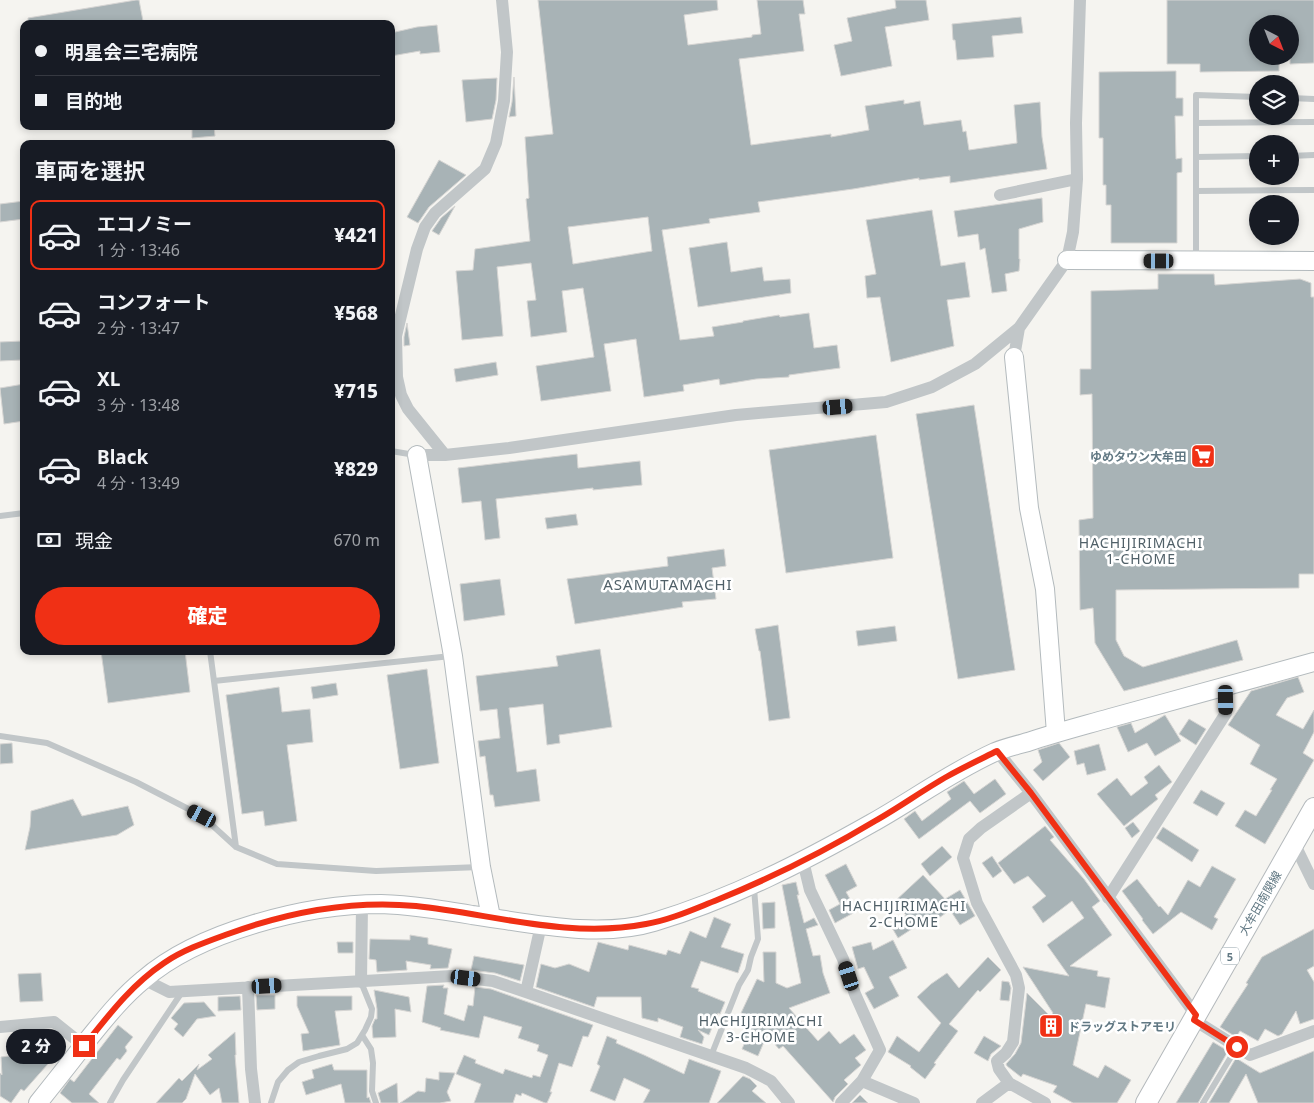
<!DOCTYPE html>
<html lang="ja">
<head>
<meta charset="utf-8">
<style>
  :root { --surface:#171b24; --page:#242831; --text:#f1f3f6; --muted:#9ea1a6; --line:#363941; --accent:#f03015 }
  body { margin:0; font-family:"Noto Sans","Noto Sans JP",sans-serif; background:var(--page); color:var(--text); height:100vh; display:flex; flex-direction:column; font-size:19px; white-space:nowrap }
  * { box-sizing:border-box; margin:0 }
  p { font-size:16px; color:var(--muted) }
  .icon { flex:none; width:28px; height:28px; fill:none; stroke:currentColor; stroke-width:2; stroke-linecap:round; stroke-linejoin:round }
  .map { position:relative; flex:1; overflow:hidden }
  .drawer { position:absolute; left:20px; top:140px; width:375px; height:515px; display:flex; flex-direction:column; background:var(--surface); border-radius:10px; box-shadow:0 2px 8px #0003 }
  .drawer>* { flex:none }
  .banner { position:absolute; left:20px; top:20px; width:375px; height:110px; border-radius:10px; box-shadow:0 2px 8px #0003; display:grid; align-content:center; height:110px; padding:0 15px; background:var(--surface) }
  .needle { width:32px; rotate:138deg }
  .controls { position:absolute; left:1249px; top:15px; display:grid; gap:10px }
  .controls a { display:grid; place-items:center; width:50px; height:50px; border-radius:50%; background:var(--surface); box-shadow:0 2px 8px #0003; font-size:25px }
  .end { position:absolute; width:22px; height:22px; margin:-11px; border:6px solid #f03015; background:#fff; box-shadow:0 0 0 2px #fff }
  .from { border-radius:50% }
  .bubble { position:absolute; height:35px; border-radius:18px; background:var(--surface); box-shadow:0 2px 8px #0003; font-size:16px; font-weight:800; line-height:35px; text-align:center }
  .car { position:absolute; width:15px; height:30px; margin:-15px -8px; border-radius:6px; box-shadow:0 0 4px 1px #0007; background:linear-gradient(#222 24%,#8ab4d8 0 40%,#222 0 76%,#8ab4d8 0 86%,#222 0) }
  .banner b { display:flex; align-items:center; gap:18px; height:48px; font-size:19px }
  .banner b+b { border-top:1px solid var(--line) }
  .banner i { width:12px; height:12px; background:var(--text) }
  ul { padding:0; list-style:none }
  li { display:flex; align-items:center; gap:15px; height:70px; margin:0 10px 8px; padding:0 5px; border:2px solid transparent; border-radius:10px }
  li div { flex:1 }
  li b { display:block; font-size:19px }
  li em { font-style:normal; font-weight:800 }
  li.on { border-color:var(--accent) }
  li>.icon { width:45px; height:45px; stroke-width:1.5 }
  h2 { padding:0 15px; font-size:22px; line-height:60px }
  .pay { display:flex; align-items:center; gap:12px; height:55px; padding:0 15px; font-size:19px }
  .pay p { margin-inline-start:auto }
  .primary-button { display:flex; gap:10px; margin-top:auto; padding:10px 15px }
  .primary-button a { flex:1; height:58px; border-radius:30px; background:var(--accent); color:#fff; font-size:20px; font-weight:800; line-height:58px; text-align:center }
  .map>svg:first-child { display:block }
  .building { fill:#a8b3b6; stroke:#d6d5d3; fill-rule:evenodd }
  .lines { fill:none; stroke-linecap:round; stroke-linejoin:round }
  .secondary-casing { stroke:#b3babd; stroke-width:20 }
  .primary-casing { stroke:#b4b9bc; stroke-width:22 }
  .lane { stroke:#c1c6c8; stroke-width:6 }
  .street { stroke:#c1c6c8; stroke-width:12 }
  .secondary { stroke:#fff; stroke-width:18 }
  .primary { stroke:#fff; stroke-width:20 }
  .route { stroke:#f03015; stroke-width:6 }
  .labels { text-anchor:middle; dominant-baseline:central; stroke-width:5; stroke-linejoin:round; paint-order:stroke }
  .shield { fill:#fff; stroke:#90a0a8; stroke-width:1 }
  .shield-label { font-size:11px; font-weight:bold; fill:#617883 }
  .poi-label { font-size:12px; font-weight:bold; fill:#617883; stroke:#fff; text-anchor:end }
  .street-label { font-size:12px; fill:#617883; stroke:#fff }
  .neighbourhood-label { font-size:14px; letter-spacing:1px; fill:#506068; stroke:#fff }
  .quarter-label { font-size:15px; letter-spacing:1px; fill:#506068; stroke:#fff }
</style>
</head>
<body>
<div class="map">
<svg width="1314" height="1103" viewBox="0 0 1314 1103">
  <rect width="100%" height="100%" fill="#f5f4f0"/>
  <!-- building -->
  <path class="building" d="M136 0H139L143 21 126 24H28V18Z
    M538 0H717L718 10 684 15 688 45 752 37V35L761 34 757 0H803L805 14H799L804 51 739 59 751 145 831 134V137L869 130 865 106 904 100V104L920 101 924 125 961 120 963 132 966 131 969 150 1017 143 1014 105 1040 102 1042 137 1047 169 950 183V176L919 180V178L853 189 758 202 760 212 709 219 710 223 662 230 680 340 714 336 712 327 743 322V321L779 315 780 317 809 313 814 348 837 345 840 368 789 375V377L756 379 720 385 719 379 683 385 684 391 644 397 636 339 604 344 611 391 541 401 536 366 594 357 583 288 562 291 567 332 531 337 527 301 536 300 531 263 497 267 503 336 462 340 456 271 473 270 475 249 530 241 526 199 529 198 525 137 553 134ZM648 217 652 251 573 264 568 227Z
    M895 0H926L929 20 885 27 892 66 841 76 834 45 852 41 847 18 896 8Z
    M1167 0H1314V63L1290 64V24H1258V56H1279V71L1200 72V64H1167Z
    M1021 17 1023 33 992 36 994 57 957 60 955 40H953L952 24Z
    M437 25 440 52 420 54V51L391 56V33L417 27Z
    M1176 71V98H1183V116H1175L1176 159 1182 158V172L1177 173V243H1111V205H1106V185H1103V138H1099V72Z
    M514 77 516 116 509 117 512 102Z
    M497 78 496 100 492 119 466 122 462 80Z
    M192 126H214L215 136 192 138Z
    M439 160 466 175 429 207 418 223 407 217Z
    M1042 198 1043 222 1019 229V259H1020L1019 271 1005 274 1007 291 992 293 985 248 980 250 978 234 958 237 954 211Z
    M24 201V219L0 222V204Z
    M455 206 439 235 432 231 441 218Z
    M932 210 941 266 965 262 970 297 947 300 954 346 891 362 880 297 867 298 865 276 876 274 866 220Z
    M727 242 731 272 762 267 764 281 790 279 791 293 698 307 689 248Z
    M1158 274H1214L1215 285 1300 279 1311 283V297H1314V574H1299V588L1116 590V640L1124 656 1143 667 1237 640 1243 660 1124 691 1095 643 1093 608 1080 610 1079 520 1093 518 1092 394 1080 395V369H1091V291L1158 289Z
    M407 323 410 345 404 346V337Z
    M22 341 23 360 0 361V342Z
    M496 362 498 375 456 382 454 369Z
    M24 384V421L4 424 0 388Z
    M974 405 1015 670 958 679 916 414Z
    M876 435 893 558 786 573 769 450Z
    M577 454 578 468 640 461 642 485 593 490V488L496 499 500 538 485 540 481 501 462 503 458 468Z
    M576 514 578 525 547 529 545 518Z
    M724 549 726 566 712 568 716 599 682 602 683 607 575 624 567 579 668 566 667 557Z
    M500 579 505 615 464 621 460 584Z
    M778 625 790 718 769 721 760 651H759L755 629Z
    M895 626 897 641 858 646 856 631Z
    M600 649 612 727 559 735 560 743 547 745 543 704 509 708 517 772 536 769 540 801 495 807 493 795H490L485 756 480 757 478 741 500 738 497 709 480 711 476 676 558 666 556 656Z
    M101 651H185L190 692 108 703Z
    M427 669 439 763 400 769 387 675Z
    M1298 677 1304 692 1287 698 1276 715 1303 729 1314 710V732L1303 753 1314 760 1265 844 1235 826 1245 810 1256 816 1272 790H1270L1277 779 1250 764 1260 745 1228 725 1251 691Z
    M336 683 338 695 313 699 311 687Z
    M279 687 282 712 310 709 313 742 287 745 297 821 265 826 263 811 242 814 226 695Z
    M1165 715 1181 741 1155 756 1147 743 1128 752 1117 727 1131 723 1135 733Z
    M1189 719 1206 729 1196 745 1179 734Z
    M12 743 13 763 0 764V744Z
    M1059 743 1070 757 1043 781 1033 770 1042 762 1038 750Z
    M1099 744 1106 770 1087 775 1084 763 1077 765 1074 751Z
    M1159 765 1172 782 1155 795 1158 799 1124 826 1097 794 1117 778 1131 796 1148 783 1144 777Z
    M995 779 1006 794 980 813 970 801 919 839 904 819 915 811 922 821 951 799 947 792 964 781 974 794Z
    M1201 790 1225 803 1217 816 1193 803Z
    M73 799 82 816 128 806 134 825 117 835 25 850 30 827 31 811Z
    M1133 822 1140 831 1132 838 1125 828Z
    M1045 826 1054 837 1050 840 1084 879 1100 901 1092 907 1112 935 1070 966 1098 971 1097 976 1110 978 1105 1008 1086 1004 1073 1065 1098 1078 1105 1065 1131 1080 1117 1103H1073L1053 1092 1057 1086 1023 1074 1021 1077 1007 1066 1006 1064 1015 1054 1021 1043 1027 993 1050 1016 1053 1013 1023 967 1069 976 1047 945 1084 918 1072 901 1043 923 1032 907 1046 896 1028 876 1014 884 998 863Z
    M1163 827 1199 850 1192 862 1156 838Z
    M942 846 952 857 930 876 921 864Z
    M992 856 1002 871 993 878 982 863Z
    M846 864 857 886 846 892 857 911 835 923 829 910 840 904 825 875Z
    M1212 866 1236 879 1214 917 1218 919 1212 930 1181 912 1153 934 1142 920 1143 919 1122 891 1137 879 1159 907 1160 906 1168 915 1188 880 1200 887Z
    M923 875 945 899 960 890 975 916 960 925 950 910 925 928 921 923 898 938 891 926 906 915 894 902Z
    M796 882 799 895H797L804 923 814 918 818 925 806 929 813 956 820 955 823 973 830 993 789 1008 818 1041 829 1031 840 1044 854 1034 866 1050 855 1058 861 1065 844 1080 848 1084 835 1097 833 1102 783 1046 779 1049 767 1035 758 1056 742 1049 745 1042 740 1040 750 1017 741 1013 757 979 764 982 763 952H776V983L787 988 801 983 782 885Z
    M775 902V928L763 929 762 903Z
    M714 917 731 924 721 947 744 954 738 973 701 961 691 987 699 989 698 991 725 1002 720 1014 718 1013 709 1035 698 1030 704 1037 702 1044 680 1037 683 1027 658 1018V1022L642 1018 641 997H597L594 1007 536 987 541 964 555 968 569 964 589 972 598 942 628 950 629 945 666 955 668 950 680 954 690 931 706 938Z
    M1314 929V966L1307 970 1314 982V1019L1300 1024 1296 1011 1282 1034 1278 1036 1265 1029 1258 1041 1240 1031 1236 1037 1220 1027 1248 984 1246 983 1262 957Z
    M410 935 428 938V944L452 949 448 968 430 969 431 965 406 961 407 970 377 972 376 960 369 959 370 939 410 940Z
    M893 940 907 968 889 977 899 996 874 1009 865 993 874 988 864 967 858 969 852 947 871 942 873 950Z
    M337 942H353V953H338Z
    M474 956 524 965 520 981 495 973 471 970Z
    M988 957 1001 970 980 992 978 990 949 1024 958 1031 934 1063 936 1064 925 1079 910 1067 911 1066 888 1052 897 1036 919 1052 941 1023 917 997 931 984 947 973 959 988Z
    M41 973 43 1001 20 1002 18 974Z
    M1002 981 1009 982 1011 988 1009 1001 1000 1000Z
    M444 985 443 988H448L444 1014 464 1021 468 1005 473 1006 475 987 491 989 593 1025 588 1037 583 1036 572 1067 559 1063 550 1092H552L547 1103H545L522 1093 521 1096 516 1094 513 1103H474L481 1084 456 1074 464 1055 476 1060 475 1063 503 1074 505 1069 532 1078 533 1075 540 1077 548 1055 537 1051 539 1045 518 1038 522 1027 484 1016 479 1038 440 1030 441 1028 422 1022 427 986Z
    M374 990 409 997 411 1012 395 1009 396 1037 373 1038 372 1026 375 1019H377V1009Z
    M256 995H275V1009L257 1010Z
    M240 996 241 1010 218 1011V997Z
    M297 996H352V1010L335 1011 340 1045 303 1051 301 1034 309 1033 297 1006Z
    M204 1002 216 1016 197 1019 183 1037 174 1029 178 1024 171 1018 184 1003Z
    M118 1025 133 1037 125 1047 127 1051 120 1060 117 1058 89 1094 99 1103H72L60 1093 70 1079 74 1082Z
    M235 1032 236 1055H235L239 1103H222L219 1088 210 1095 195 1074 186 1099 182 1103H156L179 1078 182 1081 199 1064 197 1070 212 1059 208 1055Z
    M33 1036 35 1061 53 1039 63 1047 24 1091 21 1089 11 1103 0 1096V1073L2 1075 1 1057 17 1055 16 1038Z
    M607 1036 617 1040 616 1043 644 1055 684 1074 689 1059 721 1071 709 1103H643L650 1090 624 1078 615 1101 590 1091 600 1066 597 1064Z
    M984 1036 1001 1046 991 1054 988 1061 974 1053Z
    M1213 1042 1228 1051 1226 1053H1227L1198 1103H1176Z
    M1314 1051V1103H1258L1246 1074 1229 1103H1209L1236 1058 1260 1073Z
    M332 1064 334 1070H367V1098L369 1097 371 1103H345L341 1084 306 1095 302 1082 314 1078 312 1070Z
    M439 1072 455 1073 447 1092 451 1101 440 1103H400L418 1091 425 1092 426 1078 439 1080Z
    M743 1076 750 1079 757 1086 752 1091 766 1103H717Z
    M397 1083 398 1103H381L378 1093Z
    M860 1095 868 1103H852Z"/>
  <g class="lines">
    <defs>
      <path id="secondary" d="M1067 260 1314 261
        M1014 357 1029 508 1045 589 1056 733
        M417 455 453 656 481 867 491 917
        M38 1103C54 1083 70 1063 86 1042 104 1020 121 998 143 980 199 931 308 904 381 904 412 905 442 910 472 915 529 923 599 939 654 922 731 899 803 862 872 823 913 800 951 772 995 752 1005 748 1017 745 1028 742 1055 733 1082 726 1110 718 1178 700 1246 681 1314 662"/>
      <path id="primary" d="M1146 1103 1314 808"/>
    </defs>
    <!-- secondary casing -->
    <use href="#secondary" class="secondary-casing"/>
    <!-- primary casing -->
    <use href="#primary" class="primary-casing"/>
    <!-- lane -->
    <path class="lane" d="M1290 98 1314 99
      M1196 123 1314 122
      M1290 156 1314 155
      M1196 157 1258 156
      M1196 191 1314 190
      M1196 260V95L1258 97
      M391 451 415 455
      M0 516 24 513
      M210 651 236 847
      M214 681 451 656
      M0 736 47 743 136 782 202 816 236 847 277 864 376 871 480 867
      M362 1035 371 1049 373 1063 372 1091 376 1103
      M711 1056 739 985 748 970 751 957 758 939 754 888
      M110 1103 123 1080 182 992
      M271 1103 278 1082 288 1070 299 1062 319 1056 347 1049 357 1043 365 1030 371 1017 372 1009 361 982
      M1203 1103 1237 1047"/>
    <!-- street -->
    <path class="street" d="M1000 195 1077 179
      M1014 357 1019 328
      M417 455H445L509 448 736 415 886 402 932 387 975 364 1019 328 1067 260 1073 232 1077 179 1076 123 1080 0
      M445 455 408 409 401 395 397 377 396 336 417 249 425 227 435 213 485 169 496 143 504 101 507 52 502 0
      M997 751 1031 793 1196 1015
      M1294 843 1314 884
      M803 861 810 890 843 959 855 994 880 1050 862 1081 841 1103
      M1108 898 1226 713V687
      M143 979 169 992 452 976 493 981 526 992 746 1068 771 1081 789 1103
      M361 982 362 905
      M248 987 251 1069 255 1103
      M526 992 541 925
      M1194 1020 1250 1055 1314 1031
      M0 1027 54 1022 84 1046
      M862 1081 914 1103
      M1009 1083 999 1069 997 1061 1006 1053 1013 1042 1019 988 1016 975 977 903 963 858 969 839 981 828 1031 793
      M982 1103 1009 1083 1045 1103"/>
    <!-- secondary -->
    <use href="#secondary" class="secondary"/>
    <!-- primary -->
    <use href="#primary" class="primary"/>
  </g>
  <g class="lines">
    <!-- route -->
    <path class="route" d="M84 1046C108 1016 131 985 164 963 183 950 206 942 228 934 288 912 352 900 416 906 492 914 569 939 646 924 670 920 694 909 717 900 771 878 825 851 875 821 900 807 923 790 948 776 964 767 981 759 997 751L1031 793 1196 1015 1194 1020 1237 1047"/>
  </g>
  <!-- icons -->
  <defs>
    <symbol id="supermarket-square" viewBox="-11 -11 22 22"><rect x="-9" y="-9" width="18" height="18" rx="4" fill="#f03015" stroke="#fff"/><path d="M-6-5.5h2.5l.6 2H6L4.5 2H-2.5L-4.4-4H-6ZM-1.5 3.2a1.3 1.3 0 1 0 .1 0ZM3 3.2a1.3 1.3 0 1 0 .1 0Z" fill="#fff"/></symbol>
    <symbol id="building-square" viewBox="-11 -11 22 22"><rect x="-9" y="-9" width="18" height="18" rx="4" fill="#f03015" stroke="#fff"/><path d="M-4-6H4V6H1V3H-1V6H-4ZM-2.5-4.3h1.7v1.8h-1.7ZM.8-4.3h1.7v1.8H.8ZM-2.5-1h1.7V.8h-1.7ZM.8-1h1.7V.8H.8Z" fill="#fff"/></symbol>
  </defs>
  <g fill-rule="evenodd">
    <use href="#supermarket-square" x="1189" y="442" width="28" height="28"/>
    <use href="#building-square" x="1037" y="1012" width="28" height="28"/>
  </g>
  <g class="labels">
    <!-- shield labels -->
    <rect class="shield" x="1221" y="947.5" width="18" height="17" rx="4"/>
    <g class="shield-label">
      <text x="1230" y="956">5</text>
    </g>
    <!-- poi labels -->
    <g class="poi-label">
      <text x="1186" y="456">ゆめタウン大牟田</text>
      <text x="1068" y="1026" text-anchor="start">ドラッグストアモリ</text>
    </g>
    <!-- street labels -->
    <g class="street-label">
      <text transform="translate(1260 903) rotate(-60)">大牟田南関線</text>
    </g>
    <!-- neighbourhood labels -->
    <g class="neighbourhood-label">
      <text x="1141" y="542">HACHIJIRIMACHI<tspan x="1141" dy="16">1-CHOME</tspan></text>
      <text x="904" y="905">HACHIJIRIMACHI<tspan x="904" dy="16">2-CHOME</tspan></text>
      <text x="761" y="1020">HACHIJIRIMACHI<tspan x="761" dy="16">3-CHOME</tspan></text>
    </g>
    <!-- quarter labels -->
    <g class="quarter-label">
      <text x="668" y="584">ASAMUTAMACHI</text>
    </g>
  </g>
</svg>
<div class="controls">
<a><svg class="needle" viewBox="-14 -14 28 28"><path d="M0-13l5 13h-10z" fill="#e53935"/><path d="M0 13l5-13h-10z" fill="#9ea1a6"/></svg></a>
<a><svg class="icon" aria-label="layers" viewBox="0 0 24 24"><path d="M12 4l9 5-9 5-9-5zM3 14l9 5 9-5"/></svg></a>
<a>+</a>
<a>−</a>
</div>
<i class="end from" style="left:1237px;top:1047px"></i>
<i class="end" style="left:84px;top:1046px"></i>
<div class="bubble" style="left:6px;top:1029px;width:60px">2 分</div>
<i class="car" style="left:1159px;top:261px;rotate:270deg"></i>
<i class="car" style="left:838px;top:407px;rotate:85deg"></i>
<i class="car" style="left:1226px;top:700px;rotate:179deg"></i>
<i class="car" style="left:202px;top:816px;rotate:297deg"></i>
<i class="car" style="left:849px;top:976px;rotate:342deg"></i>
<i class="car" style="left:466px;top:978px;rotate:97deg"></i>
<i class="car" style="left:267px;top:986px;rotate:87deg"></i>
<div class="banner">
<b><i class="from"></i>明星会三宅病院</b>
<b><i></i>目的地</b>
</div>
<section class="drawer">
<h2>車両を選択</h2>
<ul>
<li class="on"><svg class="icon" aria-label="car" viewBox="0 0 24 24"><path d="M5 17H2v-5l4-1 3-4h7l3 4 3 1v5h-3M9 17h6M6 11h13"/><circle cx="7" cy="17" r="2"/><circle cx="17" cy="17" r="2"/></svg><div><b>エコノミー</b><p>1 分 · 13:46</p></div><em>¥421</em></li>
<li><svg class="icon" aria-label="car" viewBox="0 0 24 24"><path d="M5 17H2v-5l4-1 3-4h7l3 4 3 1v5h-3M9 17h6M6 11h13"/><circle cx="7" cy="17" r="2"/><circle cx="17" cy="17" r="2"/></svg><div><b>コンフォート</b><p>2 分 · 13:47</p></div><em>¥568</em></li>
<li><svg class="icon" aria-label="car" viewBox="0 0 24 24"><path d="M5 17H2v-5l4-1 3-4h7l3 4 3 1v5h-3M9 17h6M6 11h13"/><circle cx="7" cy="17" r="2"/><circle cx="17" cy="17" r="2"/></svg><div><b>XL</b><p>3 分 · 13:48</p></div><em>¥715</em></li>
<li><svg class="icon" aria-label="car" viewBox="0 0 24 24"><path d="M5 17H2v-5l4-1 3-4h7l3 4 3 1v5h-3M9 17h6M6 11h13"/><circle cx="7" cy="17" r="2"/><circle cx="17" cy="17" r="2"/></svg><div><b>Black</b><p>4 分 · 13:49</p></div><em>¥829</em></li>
</ul>
<div class="pay"><svg class="icon" aria-label="cash" viewBox="0 0 24 24"><path d="M3 7h18v10H3z"/><circle cx="12" cy="12" r="2"/></svg>現金<p>670 m</p></div>
<div class="primary-button"><a>確定</a></div>
</section>
</div>
</body>
</html>
